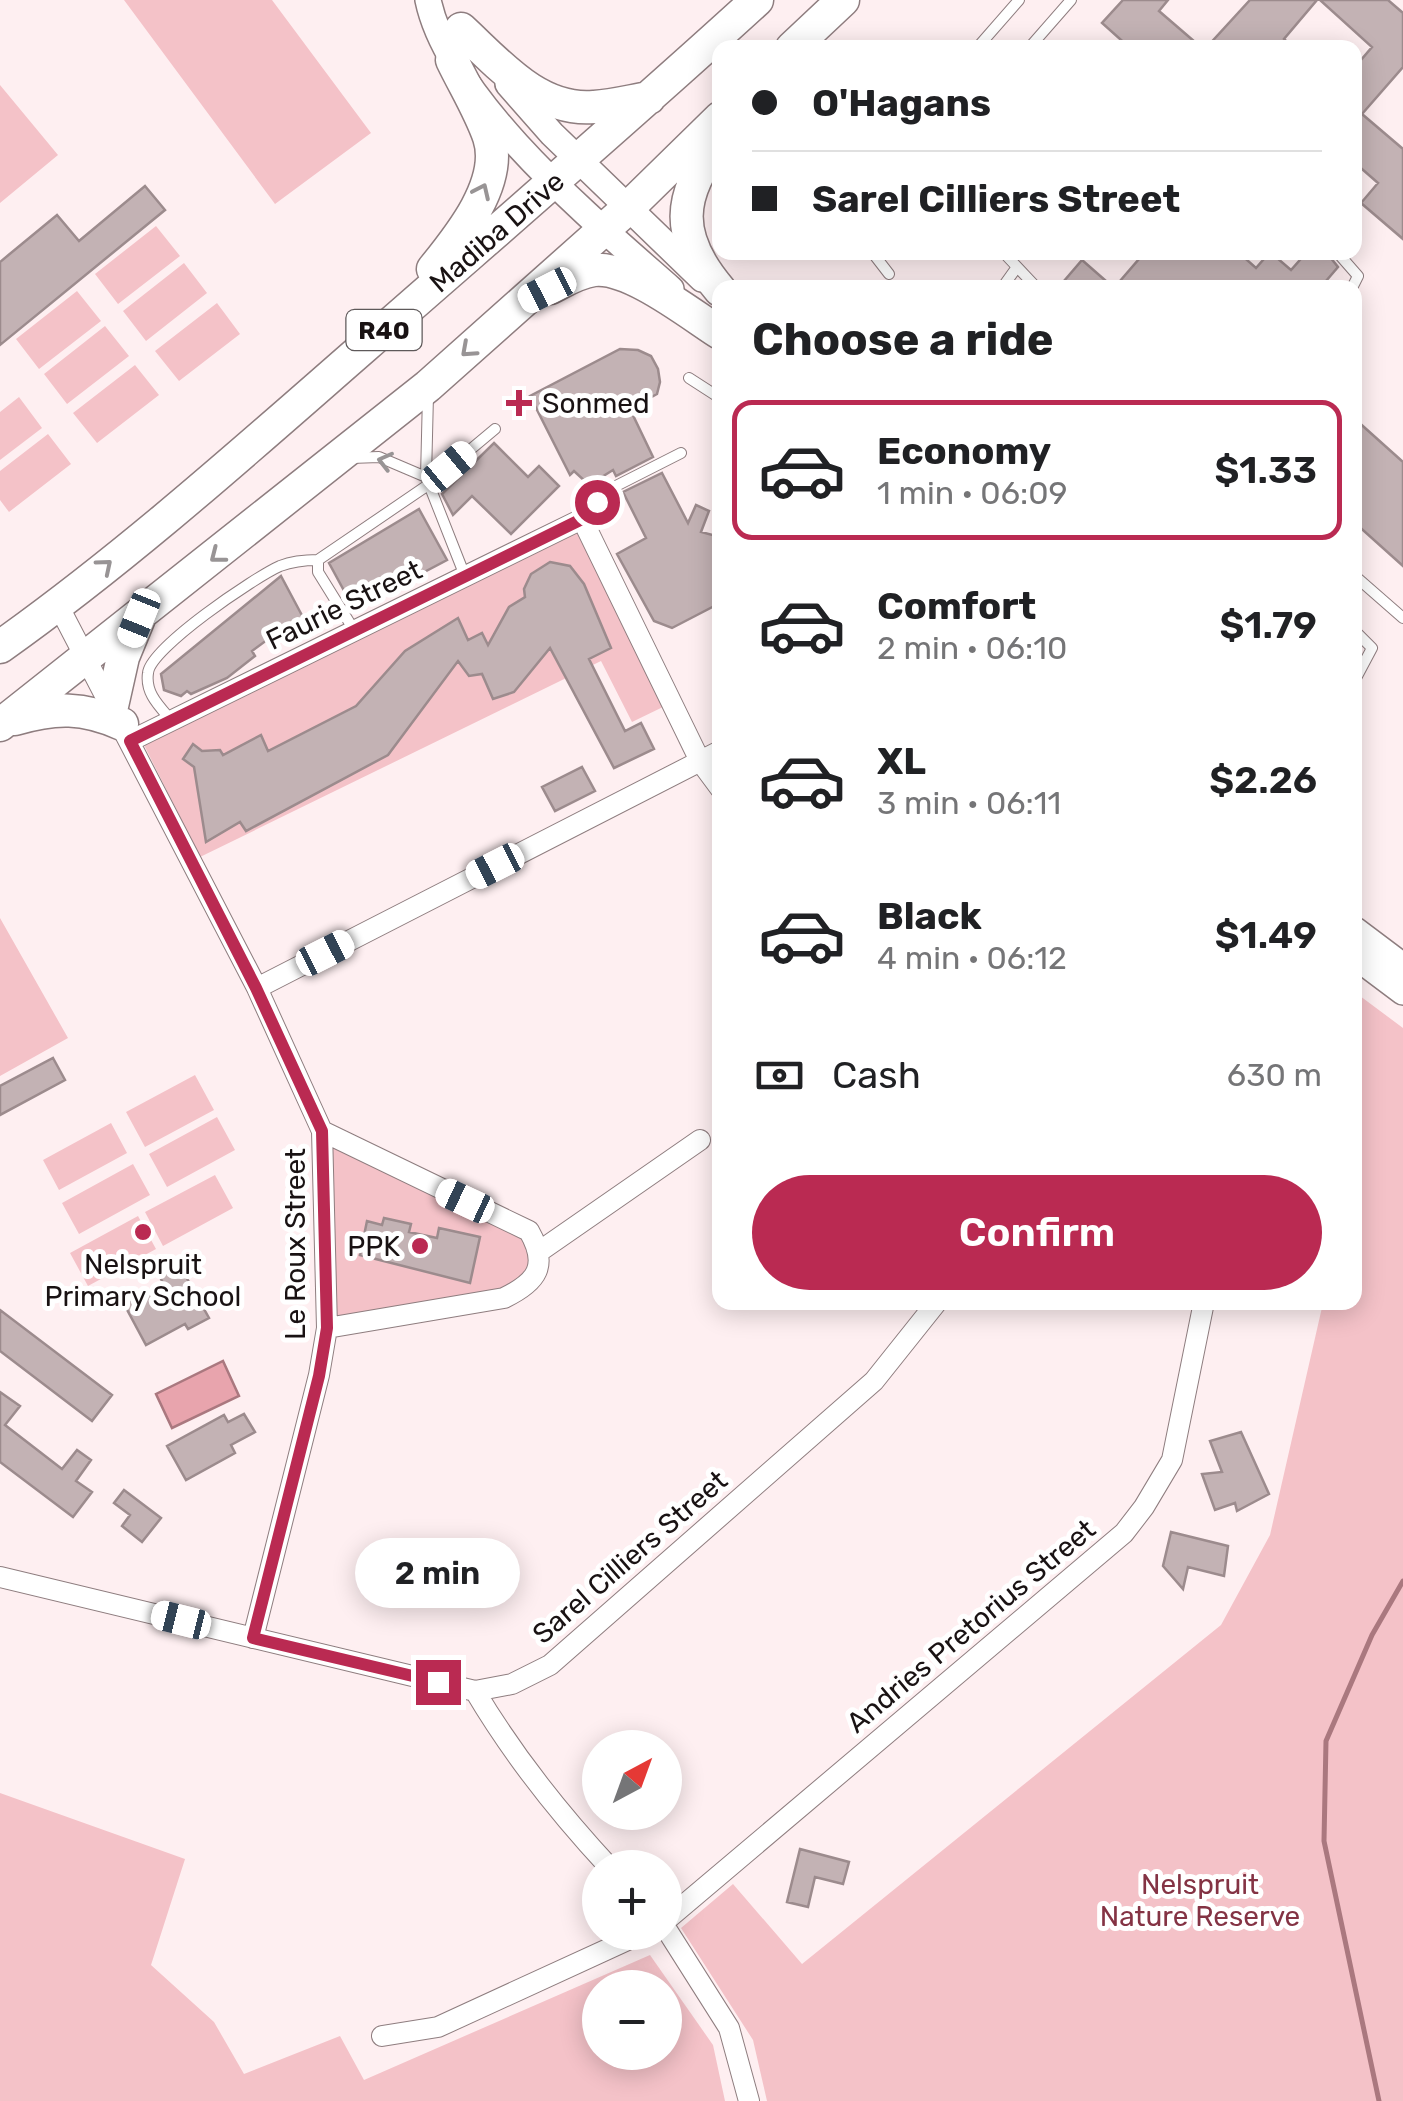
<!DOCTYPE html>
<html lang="en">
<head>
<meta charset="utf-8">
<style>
  :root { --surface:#fff; --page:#f2f2f2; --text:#202124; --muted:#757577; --line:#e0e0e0; --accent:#ba2a52 }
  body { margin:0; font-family:Rubik,sans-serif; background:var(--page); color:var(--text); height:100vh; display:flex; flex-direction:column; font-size:38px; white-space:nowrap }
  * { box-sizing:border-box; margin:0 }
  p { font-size:32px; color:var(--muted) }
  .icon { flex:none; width:55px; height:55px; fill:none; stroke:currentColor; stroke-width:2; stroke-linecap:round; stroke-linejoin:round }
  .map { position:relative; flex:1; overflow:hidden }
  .details { position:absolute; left:712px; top:280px; width:650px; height:1030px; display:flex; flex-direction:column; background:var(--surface); border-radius:20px; box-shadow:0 5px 25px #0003 }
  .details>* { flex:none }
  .banner { position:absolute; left:712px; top:40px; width:650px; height:220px; border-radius:20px; box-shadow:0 5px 25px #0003; display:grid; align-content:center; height:220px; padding:0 40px; background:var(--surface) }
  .needle { width:65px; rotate:41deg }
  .buttons { position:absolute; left:582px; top:1730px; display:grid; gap:20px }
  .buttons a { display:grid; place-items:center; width:100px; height:100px; border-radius:50%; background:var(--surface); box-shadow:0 5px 25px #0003; font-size:50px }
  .end { position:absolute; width:45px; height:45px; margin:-22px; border:12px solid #ba2a52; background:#fff; box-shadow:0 0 0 5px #fff }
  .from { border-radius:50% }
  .bubble { position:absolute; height:70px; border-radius:35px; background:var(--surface); box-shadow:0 5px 25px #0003; font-size:32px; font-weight:600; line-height:70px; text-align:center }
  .car { position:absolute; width:30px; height:60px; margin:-30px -15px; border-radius:12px; box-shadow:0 0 8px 2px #0007; background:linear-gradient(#fff 24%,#345 0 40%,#fff 0 76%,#345 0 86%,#fff 0) }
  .banner b { display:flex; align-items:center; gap:35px; height:95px; font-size:38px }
  .banner b+b { border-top:2px solid var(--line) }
  .banner i { width:25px; height:25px; background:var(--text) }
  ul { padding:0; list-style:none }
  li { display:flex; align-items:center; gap:30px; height:140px; margin:0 20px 15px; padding:0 20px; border:5px solid transparent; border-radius:20px }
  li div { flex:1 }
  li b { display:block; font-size:38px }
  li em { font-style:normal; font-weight:600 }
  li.selected { border-color:var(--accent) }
  li>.icon { width:90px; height:90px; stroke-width:1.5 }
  h2 { padding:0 40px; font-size:45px; line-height:120px }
  .pay { display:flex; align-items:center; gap:25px; height:110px; padding:0 40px; font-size:38px }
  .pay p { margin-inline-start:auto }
  .cta { display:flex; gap:20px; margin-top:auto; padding:20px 40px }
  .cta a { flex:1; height:115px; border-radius:60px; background:var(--accent); color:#fff; font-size:40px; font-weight:600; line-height:115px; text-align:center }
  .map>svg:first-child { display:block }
  .green { fill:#f4c2c8; fill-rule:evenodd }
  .water { fill:#e8a4ad; stroke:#aa787f; stroke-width:2.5 }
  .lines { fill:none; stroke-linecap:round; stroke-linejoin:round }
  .stream { stroke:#aa787f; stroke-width:5 }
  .building { fill:#c3b2b4; stroke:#9c8b8d; stroke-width:2.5 }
  .service-casing { stroke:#8e7d7f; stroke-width:12 }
  .minor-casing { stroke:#8e7d7f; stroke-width:22 }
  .tertiary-casing { stroke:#8e7d7f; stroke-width:28 }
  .primary-casing { stroke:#8e7d7f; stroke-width:35 }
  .service { stroke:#fff; stroke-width:10 }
  .minor { stroke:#fff; stroke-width:20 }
  .tertiary { stroke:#fff; stroke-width:25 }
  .primary { stroke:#fff; stroke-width:32 }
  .oneway { stroke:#989495 }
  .route { stroke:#ba2a52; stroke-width:12 }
  .poi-dot { fill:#ba2a52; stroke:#fff; stroke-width:4 }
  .labels { text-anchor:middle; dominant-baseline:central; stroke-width:10; stroke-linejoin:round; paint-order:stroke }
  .shield { fill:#fff; stroke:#5e595a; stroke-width:2.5 }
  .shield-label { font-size:25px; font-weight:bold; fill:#191213 }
  .street-label { font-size:28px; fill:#191213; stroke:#fff }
  .poi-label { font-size:28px; fill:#191213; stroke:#fff; text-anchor:start }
  .park-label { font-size:28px; fill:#843344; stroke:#fff }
</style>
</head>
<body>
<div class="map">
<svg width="1403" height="2101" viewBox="0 0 1403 2101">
  <rect width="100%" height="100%" fill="#feeff1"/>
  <!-- green -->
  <path class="green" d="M124 0H272L371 133 275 204Z
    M0 85 58 155 0 203Z
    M156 226 180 256 118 304 95 274Z
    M184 263 207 293 146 341 123 311Z
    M77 291 101 321 39 369 16 339Z
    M217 303 240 334 179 381 155 351Z
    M105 326 129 356 67 404 44 374Z
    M135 365 159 395 97 443 73 413Z
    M19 397 42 428 0 460V412Z
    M48 434 71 464 9 512 0 500V471Z
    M579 531 665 706 632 722 601 661 200 857 143 743Z
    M0 918 68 1038 0 1076Z
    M1356 993 1403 1028V2101H767L753 2040 681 1928 733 1884 802 1964 1221 1625 1270 1535 1323 1303 1355 1302Z
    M195 1075 214 1110 145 1147 126 1112Z
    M217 1117 235 1150 167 1187 149 1154Z
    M111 1123 127 1153 59 1190 43 1160Z
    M322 1131 529 1231 539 1253 527 1287 327 1328Z
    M133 1164 150 1195 79 1234 62 1203Z
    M215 1175 233 1208 163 1246 145 1212Z
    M138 1216 156 1249 88 1286 70 1253Z
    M0 1793 185 1859 151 1965 214 2022 244 2074 340 2036 364 2080 650 1955 713 2045 725 2101H0ZM600 1988H665V2052H600Z"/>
  <!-- water -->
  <path class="water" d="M223 1361 239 1396 172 1428 156 1394Z"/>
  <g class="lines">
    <!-- stream -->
    <path class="stream" d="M1379 2101 1324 1841 1326 1741 1372 1635 1403 1581"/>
  </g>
  <!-- building -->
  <path class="building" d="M1123 0H1168L1159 11 1202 48H1130L1102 23Z
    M1250 0H1317L1284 39 1293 48H1206Z
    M1320 0H1388L1403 13V67L1362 114 1403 149V239L1361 203 1378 183 1355 163V67L1372 47Z
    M145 186 165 210 0 345V262L57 215 79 241Z
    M1145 252H1238L1256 268 1270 252 1291 270 1307 252H1326L1338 267 1320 288H1114Z
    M1082 260 1114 288H1058Z
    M620 349 638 350 651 356 658 369 660 382 657 394 630 409 653 457 616 476 613 470 589 485 574 471 570 475 530 396Z
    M1355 419 1403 462V566L1355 523Z
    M494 443 528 477 539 466 559 486 511 534 472 496 453 515 442 494Z
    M662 473 688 523 696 505 709 511 701 532 720 537V603L672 628 654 621 617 554 646 538 623 492Z
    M419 509 447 560 354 609 329 563Z
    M550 562 570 566 584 584 611 648 589 659 625 731 641 723 654 749 614 768 550 648 514 692 493 699 482 674 469 676 458 661 388 755 246 831 240 822 206 842 194 767 183 759 193 744 202 751 220 750 223 755 261 735 268 751 356 706 405 651 458 618 468 640 482 633 488 645 509 607 525 597 524 589 531 574Z
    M281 576 305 621 299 638 283 641 275 634 252 651 255 656 227 678 191 694 187 691 181 696 164 690 161 674Z
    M582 767 595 791 555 811 542 787Z
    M53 1058 65 1080 0 1115V1086Z
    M384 1218 411 1224 409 1232 437 1238 439 1228 480 1237 470 1283 360 1255 367 1221 382 1225Z
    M180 1266 209 1318 188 1329 185 1324 146 1345 124 1304 163 1283 160 1277Z
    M0 1310 112 1395 92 1421 0 1351Z
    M0 1392 20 1406 5 1425 62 1469 77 1450 91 1460 76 1481 92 1492 73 1517 0 1462Z
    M244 1414 255 1432 231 1445 235 1453 186 1480 167 1446 224 1415 228 1422Z
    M1241 1432 1269 1494 1237 1511 1235 1503 1215 1510 1202 1474 1222 1472 1210 1441Z
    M124 1490 161 1518 142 1542 122 1526 130 1515 114 1503Z
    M1171 1532 1228 1546 1224 1576 1188 1567 1183 1589 1163 1566Z
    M800 1849 849 1862 843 1884 815 1877 808 1907 787 1902Z"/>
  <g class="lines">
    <defs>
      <path id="service" d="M1083 47V48
        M977 48 1019 0
        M1029 48 1071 0
        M872 252 889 274
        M1003 252 1037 288
        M1337 252 1358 276 1352 288
        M1002 288 1017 267
        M689 378 720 398
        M428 395 426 477 465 576
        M351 458 379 457 426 477
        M582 519 612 488 681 453
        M1355 576 1403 618
        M354 630 318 572V560L428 485 495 429
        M1355 631 1372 648 1355 680
        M171 720C159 706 145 693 148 673 150 648 255 577 280 566 293 561 303 560 318 560"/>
      <path id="minor" d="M58 605 257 988 322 1131 327 1328 319 1375 253 1638
        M130 741 582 519 700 761 720 788
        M257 988 720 751
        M322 1131 529 1231C549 1266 537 1282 504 1298L327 1328
        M540 1251 700 1140
        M0 1577 475 1691 512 1684 550 1665 874 1381 937 1302
        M475 1691C514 1757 558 1812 610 1868
        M665 1921 1124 1533 1144 1507 1172 1460 1204 1302
        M665 1927 729 2028 749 2101
        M382 2036 438 2027 645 1932"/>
      <path id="tertiary" d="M428 0C449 101 594 221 671 289
        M508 84 552 134 702 279
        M1355 930 1403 966
        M1355 956 1403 992"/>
      <path id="primary" d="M461 29C498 63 538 112 594 107 612 106 631 101 649 98
        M792 48 843 0
        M720 141C676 196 675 237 720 290
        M433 269C459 237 504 182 489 137 480 111 464 85 452 60
        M550 288C564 281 578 272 594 270 630 266 690 314 720 333
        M0 647C128 556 246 450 364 347 495 232 628 118 757 0
        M112 706 123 657 139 618
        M15 719C56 707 83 707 122 724
        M0 725 428 386 628 208 720 118"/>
    </defs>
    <!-- service casing -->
    <use href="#service" class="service-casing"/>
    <!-- minor casing -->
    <use href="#minor" class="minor-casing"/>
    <!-- tertiary casing -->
    <use href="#tertiary" class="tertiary-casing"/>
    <!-- primary casing -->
    <use href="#primary" class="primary-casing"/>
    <!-- service -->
    <use href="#service" class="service"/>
    <!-- minor -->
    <use href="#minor" class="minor"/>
    <!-- tertiary -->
    <use href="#tertiary" class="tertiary"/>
    <!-- primary -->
    <use href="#primary" class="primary"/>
  </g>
  <!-- one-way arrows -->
  <defs><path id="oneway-chevron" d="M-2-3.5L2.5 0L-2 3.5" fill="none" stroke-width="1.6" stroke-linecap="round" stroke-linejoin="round" transform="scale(2.5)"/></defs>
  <g class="oneway">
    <use href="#oneway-chevron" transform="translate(482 191) rotate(-65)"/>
    <use href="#oneway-chevron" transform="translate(468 350) rotate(138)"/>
    <use href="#oneway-chevron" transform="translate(385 461) rotate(-166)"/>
    <use href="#oneway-chevron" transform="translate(217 556) rotate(142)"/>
    <use href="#oneway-chevron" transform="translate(105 566) rotate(-40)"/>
  </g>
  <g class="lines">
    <!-- route -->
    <path class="route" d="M438 1682 253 1638 319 1376 327 1328 322 1131 256 988 130 741 582 519 597 502"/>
  </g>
  <!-- markers -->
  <g class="poi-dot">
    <path d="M514 388h10v10h10v10h-10v10h-10v-10h-10v-10h10z"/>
    <circle cx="143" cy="1232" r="10"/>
    <circle cx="420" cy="1246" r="10"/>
  </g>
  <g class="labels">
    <!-- shield labels -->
    <rect class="shield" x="346.5" y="310" width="75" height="40" rx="8"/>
    <g class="shield-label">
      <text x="384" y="330">R40</text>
    </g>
    <!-- street labels -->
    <g class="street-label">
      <text transform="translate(497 232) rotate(-41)">Madiba Drive</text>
      <text transform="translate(344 605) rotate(-26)">Faurie Street</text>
      <text transform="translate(295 1244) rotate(-90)">Le Roux Street</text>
      <text transform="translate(630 1557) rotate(-41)">Sarel Cilliers Street</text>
      <text transform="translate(971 1626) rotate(-40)">Andries Pretorius Street</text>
    </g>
    <!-- poi labels -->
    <g class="poi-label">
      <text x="542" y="403">Sonmed</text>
      <text x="400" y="1246" text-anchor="end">PPK</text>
      <text x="143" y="1264" text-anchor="middle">Nelspruit<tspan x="143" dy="32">Primary School</tspan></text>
    </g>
    <!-- park labels -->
    <g class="park-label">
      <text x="1200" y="1884">Nelspruit<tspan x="1200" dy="32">Nature Reserve</tspan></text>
    </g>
  </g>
</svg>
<div class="buttons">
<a><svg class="needle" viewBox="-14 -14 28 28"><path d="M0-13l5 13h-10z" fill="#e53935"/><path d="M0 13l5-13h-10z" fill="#757577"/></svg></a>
<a>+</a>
<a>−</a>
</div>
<i class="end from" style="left:597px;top:502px"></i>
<i class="end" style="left:438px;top:1682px"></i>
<div class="bubble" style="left:355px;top:1538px;width:165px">2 min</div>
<i class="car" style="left:547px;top:290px;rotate:243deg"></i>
<i class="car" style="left:449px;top:467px;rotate:50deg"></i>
<i class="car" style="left:139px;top:618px;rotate:202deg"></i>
<i class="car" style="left:495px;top:866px;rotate:243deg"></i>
<i class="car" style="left:325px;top:953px;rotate:63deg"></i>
<i class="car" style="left:465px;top:1201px;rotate:295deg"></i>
<i class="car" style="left:181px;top:1620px;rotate:284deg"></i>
<div class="banner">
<b><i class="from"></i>O'Hagans</b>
<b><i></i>Sarel Cilliers Street</b>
</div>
<section class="details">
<h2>Choose a ride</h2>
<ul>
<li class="selected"><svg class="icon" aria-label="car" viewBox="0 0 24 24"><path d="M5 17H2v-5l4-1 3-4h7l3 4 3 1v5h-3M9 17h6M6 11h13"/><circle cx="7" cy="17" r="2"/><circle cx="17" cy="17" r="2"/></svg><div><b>Economy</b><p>1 min · 06:09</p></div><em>$1.33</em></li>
<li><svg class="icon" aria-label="car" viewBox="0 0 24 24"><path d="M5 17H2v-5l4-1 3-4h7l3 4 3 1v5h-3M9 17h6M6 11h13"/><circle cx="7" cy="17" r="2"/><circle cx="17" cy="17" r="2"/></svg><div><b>Comfort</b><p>2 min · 06:10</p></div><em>$1.79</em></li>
<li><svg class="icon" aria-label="car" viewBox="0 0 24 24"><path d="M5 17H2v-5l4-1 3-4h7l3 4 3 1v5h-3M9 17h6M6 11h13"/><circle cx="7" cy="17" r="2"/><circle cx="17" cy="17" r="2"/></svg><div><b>XL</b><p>3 min · 06:11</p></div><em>$2.26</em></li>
<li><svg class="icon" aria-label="car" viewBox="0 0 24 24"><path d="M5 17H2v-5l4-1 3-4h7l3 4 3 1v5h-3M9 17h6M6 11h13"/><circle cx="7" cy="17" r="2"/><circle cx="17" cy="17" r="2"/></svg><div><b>Black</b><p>4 min · 06:12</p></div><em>$1.49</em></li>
</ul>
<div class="pay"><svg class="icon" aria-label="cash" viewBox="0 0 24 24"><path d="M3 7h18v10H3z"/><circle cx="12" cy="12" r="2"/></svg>Cash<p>630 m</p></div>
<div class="cta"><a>Confirm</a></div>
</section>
</div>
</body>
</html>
